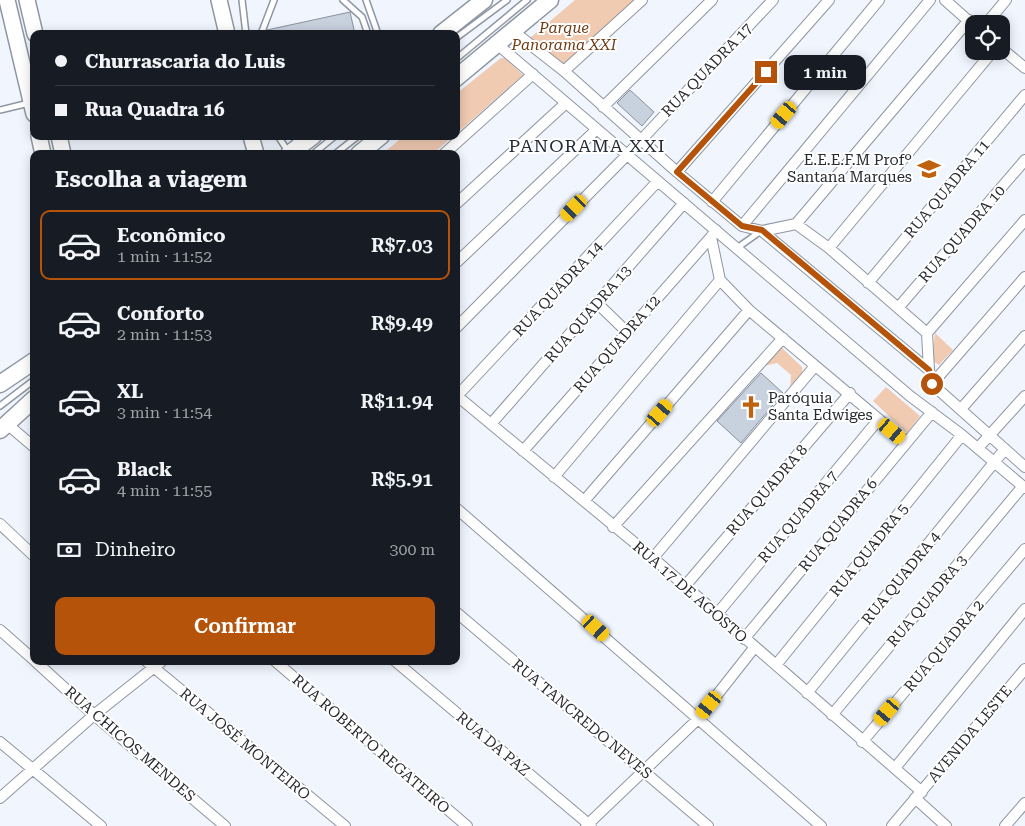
<!DOCTYPE html>
<html lang="pt">
<head>
<meta charset="utf-8">
<style>
  :root { --surface:#171b24; --page:#20242c; --text:#f1f3f6; --muted:#9ea1a6; --line:#363941; --accent:#b45309 }
  body { margin:0; font-family:"Roboto Serif",serif; background:var(--page); color:var(--text); height:100vh; display:flex; flex-direction:column; font-size:19px; white-space:nowrap }
  * { box-sizing:border-box; margin:0 }
  p { font-size:16px; color:var(--muted) }
  .icon { flex:none; width:28px; height:28px; fill:none; stroke:currentColor; stroke-width:2; stroke-linecap:round; stroke-linejoin:round }
  .map { position:relative; flex:1; overflow:hidden }
  .details { position:absolute; left:30px; top:150px; width:430px; height:515px; display:flex; flex-direction:column; background:var(--surface); border-radius:10px; box-shadow:0 2px 12px #0003 }
  .details>* { flex:none }
  .banner { position:absolute; left:30px; top:30px; width:430px; height:110px; border-radius:10px; box-shadow:0 2px 12px #0003; display:grid; align-content:center; height:110px; padding:0 25px; background:var(--surface) }
  .tools { position:absolute; left:965px; top:15px; display:grid; gap:10px }
  .tools a { display:grid; place-items:center; width:45px; height:45px; border-radius:10px; background:var(--surface); box-shadow:0 2px 12px #0003; font-size:25px }
  .end { position:absolute; width:22px; height:22px; margin:-11px; border:6px solid #b45309; background:#fff; box-shadow:0 0 0 2px #fff }
  .from { border-radius:50% }
  .bubble { position:absolute; height:35px; border-radius:10px; background:var(--surface); box-shadow:0 2px 12px #0003; font-size:16px; font-weight:600; line-height:35px; text-align:center }
  .car { position:absolute; width:15px; height:30px; margin:-15px -8px; border-radius:6px; box-shadow:0 0 4px 1px #0007; background:linear-gradient(#f5c518 24%,#345 0 40%,#f5c518 0 76%,#345 0 86%,#f5c518 0) }
  .banner b { display:flex; align-items:center; gap:18px; height:48px; font-size:19px }
  .banner b+b { border-top:1px solid var(--line) }
  .banner i { width:12px; height:12px; background:var(--text) }
  ul { padding:0; list-style:none }
  li { display:flex; align-items:center; gap:15px; height:70px; margin:0 10px 8px; padding:0 15px; border:2px solid transparent; border-radius:10px }
  li div { flex:1 }
  li b { display:block; font-size:19px }
  li em { font-style:normal; font-weight:600 }
  li.active { border-color:var(--accent) }
  li>.icon { width:45px; height:45px; stroke-width:1.5 }
  h2 { padding:0 25px; font-size:22px; line-height:60px }
  .pay { display:flex; align-items:center; gap:12px; height:55px; padding:0 25px; font-size:19px }
  .pay p { margin-inline-start:auto }
  .cta { display:flex; gap:10px; margin-top:auto; padding:10px 25px }
  .cta a { flex:1; height:58px; border-radius:10px; background:var(--accent); color:#fff; font-size:20px; font-weight:600; line-height:58px; text-align:center }
  .map>svg:first-child { display:block }
  .green { fill:#f1cab2 }
  .building { fill:#c8d1de; stroke:#8a929e }
  .lines { fill:none; stroke-linecap:round; stroke-linejoin:round }
  .lane-casing { stroke:#8e96a2; stroke-width:8 }
  .street-casing { stroke:#8e96a2; stroke-width:12 }
  .secondary-casing { stroke:#8e96a2; stroke-width:18 }
  .primary-casing { stroke:#8e96a2; stroke-width:19 }
  .path { stroke:#a3a8af; stroke-width:2; stroke-dasharray:4 4; stroke-linecap:butt }
  .lane { stroke:#fff; stroke-width:5 }
  .street { stroke:#fff; stroke-width:10 }
  .secondary { stroke:#fff; stroke-width:15 }
  .primary { stroke:#fff; stroke-width:16 }
  .route { stroke:#b45309; stroke-width:6 }
  .labels { text-anchor:middle; dominant-baseline:central; stroke-width:4; stroke-linejoin:round; paint-order:stroke }
  .park-label { font-size:15px; font-style:italic; fill:#6f3b13; stroke:#fff }
  .street-label { font-size:15px; fill:#282b30; stroke:#fff }
  .poi-label { font-size:15px; fill:#282b30; stroke:#fff; text-anchor:end }
  .quarter-label { font-size:18px; letter-spacing:1px; fill:#242a35; stroke:#fff }
</style>
</head>
<body>
<div class="map">
<svg width="1025" height="826" viewBox="0 0 1025 826">
  <rect width="100%" height="100%" fill="#f0f5fe"/>
  <!-- green -->
  <path class="green" d="M575 0H637L565 66 530 38Z
    M501 58H505L523 75 456 134V94Z
    M404 136H453L433 154H382Z
    M935 333 953 350 939 365 932 360Z
    M778 344 802 367 803 375 790 392 791 375 777 363 755 368Z
    M886 387 920 416 907 433 873 401Z"/>
  <!-- building -->
  <path class="building" d="M350 12 355 34H266L267 30Z
    M630 90 654 112 642 126 617 103Z
    M761 373 783 393 741 443 717 421Z"/>
  <g class="lines">
    <defs>
      <path id="lane" d="M242 0 246 34
        M343 0 362 17 368 34
        M366 0 378 34
        M261 34 274 0
        M456 38 507 0
        M456 59 527 0
        M0 110 29 103
        M278 136 289 153
        M293 136 306 154
        M313 154 335 136
        M335 154 358 136
        M737 248 761 231
        M0 406 34 380"/>
      <path id="street" d="M945 0 972 24
        M986 24 1006 0
        M513 31 564 71 677 172 742 226 762 231 929 370 932 384 1025 467
        M497 44 910 396 962 435 1025 488
        M1001 48 1025 68
        M564 71 642 0
        M603 107 712 0
        M444 154 533 74
        M677 172 829 0
        M712 202 879 0
        M456 204 566 103
        M796 224 969 20
        M742 226 930 0
        M716 230 711 237 720 280 749 310 906 442
        M762 231 796 224 829 248 927 333 929 370
        M829 248 993 51
        M456 263 597 129
        M868 283 1025 95
        M597 303 627 332
        M898 308 1025 160
        M456 328 627 155 773 0
        M927 333 1025 220
        M932 384 1025 277
        M456 395 653 558 922 792
        M457 396 658 181
        M961 409 1025 336
        M7 424 34 447
        M491 424 684 203
        M978 448 1025 396
        M523 451 711 237
        M554 477 720 280
        M584 501 749 310
        M456 508 821 826
        M0 524 34 556
        M613 527 783 338
        M653 558 815 366
        M685 586 850 393
        M456 612 708 826
        M717 614 879 419
        M0 630 34 660
        M744 639 932 412
        M35 661 94 715 225 826
        M146 661 345 826
        M275 661 467 826
        M395 661 591 826
        M776 665 962 435
        M807 693 1005 449
        M832 715 1023 486
        M0 742 101 826
        M862 742 1025 549
        M895 768 1025 609
        M0 798 94 715 162 661
        M915 798 946 826
        M586 826 698 719 754 648
        M892 826 1025 669
        M1005 826 1025 803"/>
      <path id="secondary" d="M7 0 34 114
        M27 0 35 34
        M219 0 227 34
        M39 136 43 154
        M59 136 63 154
        M251 136 256 154"/>
      <path id="primary" d="M441 34 484 0
        M456 78 550 0
        M289 154 313 136
        M359 154 381 136
        M0 384 34 361
        M0 430 34 399"/>
    </defs>
    <!-- lane casing -->
    <use href="#lane" class="lane-casing"/>
    <!-- street casing -->
    <use href="#street" class="street-casing"/>
    <!-- secondary casing -->
    <use href="#secondary" class="secondary-casing"/>
    <!-- primary casing -->
    <use href="#primary" class="primary-casing"/>
    <!-- path -->
    <path class="path" d="M329 33V34"/>
    <!-- lane -->
    <use href="#lane" class="lane"/>
    <!-- street -->
    <use href="#street" class="street"/>
    <!-- secondary -->
    <use href="#secondary" class="secondary"/>
    <!-- primary -->
    <use href="#primary" class="primary"/>
  </g>
  <g class="lines">
    <!-- route -->
    <path class="route" d="M766 72 677 172 742 226 762 230 929 370 932 384"/>
  </g>
  <!-- icons -->
  <defs>
    <symbol id="school-bare" viewBox="-9 -9 18 18"><path d="M0-5L7-2L0 1L-7-2ZM-4 1L0 2.5L4 1V4Q0 6-4 4Z" fill="#be6210" stroke="#fff" stroke-width="2.5" paint-order="stroke"/></symbol>
    <symbol id="church-bare" viewBox="-9 -9 18 18"><path d="M-1.2-6h2.4v3.5h3.3v2.4h-3.3V6h-2.4V-.1h-3.3v-2.4h3.3Z" fill="#be6210" stroke="#fff" stroke-width="2.5" paint-order="stroke"/></symbol>
  </defs>
  <g fill-rule="evenodd">
    <use href="#school-bare" x="913" y="153" width="32" height="32"/>
    <use href="#church-bare" x="735" y="391" width="32" height="32"/>
  </g>
  <g class="labels">
    <!-- park labels -->
    <g class="park-label">
      <text x="564" y="28">Parque<tspan x="564" dy="17">Panorama XXI</tspan></text>
    </g>
    <!-- street labels -->
    <g class="street-label">
      <text transform="translate(707 70) rotate(-46)">RUA QUADRA 17</text>
      <text transform="translate(947 189) rotate(-50)">RUA QUADRA 11</text>
      <text transform="translate(962 234) rotate(-49)">RUA QUADRA 10</text>
      <text transform="translate(558 289) rotate(-47)">RUA QUADRA 14</text>
      <text transform="translate(588 314) rotate(-49)">RUA QUADRA 13</text>
      <text transform="translate(617 344) rotate(-49)">RUA QUADRA 12</text>
      <text transform="translate(767 490) rotate(-49)">RUA QUADRA 8</text>
      <text transform="translate(798 517) rotate(-50)">RUA QUADRA 7</text>
      <text transform="translate(838 525) rotate(-51)">RUA QUADRA 6</text>
      <text transform="translate(869 550) rotate(-51)">RUA QUADRA 5</text>
      <text transform="translate(901 578) rotate(-51)">RUA QUADRA 4</text>
      <text transform="translate(690 592) rotate(41)">RUA 17 DE AGOSTO</text>
      <text transform="translate(927 601) rotate(-50)">RUA QUADRA 3</text>
      <text transform="translate(944 646) rotate(-50)">RUA QUADRA 2</text>
      <text transform="translate(582 719) rotate(40)">RUA TANCREDO NEVES</text>
      <text transform="translate(970 734) rotate(-50)">AVENIDA LESTE</text>
      <text transform="translate(130 744) rotate(41)">RUA CHICOS MENDES</text>
      <text transform="translate(245 744) rotate(40)">RUA JOSÉ MONTEIRO</text>
      <text transform="translate(371 744) rotate(41)">RUA ROBERTO REGATEIRO</text>
      <text transform="translate(493 744) rotate(40)">RUA DA PAZ</text>
    </g>
    <!-- poi labels -->
    <g class="poi-label">
      <text x="912" y="160">E.E.E.F.M Profº<tspan x="912" dy="17">Santana Marques</tspan></text>
      <text x="768" y="398" text-anchor="start">Paróquia<tspan x="768" dy="17">Santa Edwiges</tspan></text>
    </g>
    <!-- quarter labels -->
    <g class="quarter-label">
      <text x="587" y="145">PANORAMA XXI</text>
    </g>
  </g>
</svg>
<div class="tools">
<a><svg class="icon" aria-label="locate" viewBox="0 0 24 24"><circle cx="12" cy="12" r="6"/><path d="M12 2v4M12 18v4M2 12h4M18 12h4"/></svg></a>
</div>
<i class="end from" style="left:932px;top:384px"></i>
<i class="end" style="left:766px;top:72px"></i>
<div class="bubble" style="left:784px;top:55px;width:82px">1 min</div>
<i class="car" style="left:784px;top:115px;rotate:220deg"></i>
<i class="car" style="left:574px;top:208px;rotate:224deg"></i>
<i class="car" style="left:660px;top:413px;rotate:41deg"></i>
<i class="car" style="left:892px;top:431px;rotate:130deg"></i>
<i class="car" style="left:596px;top:628px;rotate:132deg"></i>
<i class="car" style="left:709px;top:705px;rotate:219deg"></i>
<i class="car" style="left:887px;top:712px;rotate:220deg"></i>
<div class="banner">
<b><i class="from"></i>Churrascaria do Luis</b>
<b><i></i>Rua Quadra 16</b>
</div>
<section class="details">
<h2>Escolha a viagem</h2>
<ul>
<li class="active"><svg class="icon" aria-label="car" viewBox="0 0 24 24"><path d="M5 17H2v-5l4-1 3-4h7l3 4 3 1v5h-3M9 17h6M6 11h13"/><circle cx="7" cy="17" r="2"/><circle cx="17" cy="17" r="2"/></svg><div><b>Econômico</b><p>1 min · 11:52</p></div><em>R$7.03</em></li>
<li><svg class="icon" aria-label="car" viewBox="0 0 24 24"><path d="M5 17H2v-5l4-1 3-4h7l3 4 3 1v5h-3M9 17h6M6 11h13"/><circle cx="7" cy="17" r="2"/><circle cx="17" cy="17" r="2"/></svg><div><b>Conforto</b><p>2 min · 11:53</p></div><em>R$9.49</em></li>
<li><svg class="icon" aria-label="car" viewBox="0 0 24 24"><path d="M5 17H2v-5l4-1 3-4h7l3 4 3 1v5h-3M9 17h6M6 11h13"/><circle cx="7" cy="17" r="2"/><circle cx="17" cy="17" r="2"/></svg><div><b>XL</b><p>3 min · 11:54</p></div><em>R$11.94</em></li>
<li><svg class="icon" aria-label="car" viewBox="0 0 24 24"><path d="M5 17H2v-5l4-1 3-4h7l3 4 3 1v5h-3M9 17h6M6 11h13"/><circle cx="7" cy="17" r="2"/><circle cx="17" cy="17" r="2"/></svg><div><b>Black</b><p>4 min · 11:55</p></div><em>R$5.91</em></li>
</ul>
<div class="pay"><svg class="icon" aria-label="cash" viewBox="0 0 24 24"><path d="M3 7h18v10H3z"/><circle cx="12" cy="12" r="2"/></svg>Dinheiro<p>300 m</p></div>
<div class="cta"><a>Confirmar</a></div>
</section>
</div>
</body>
</html>
